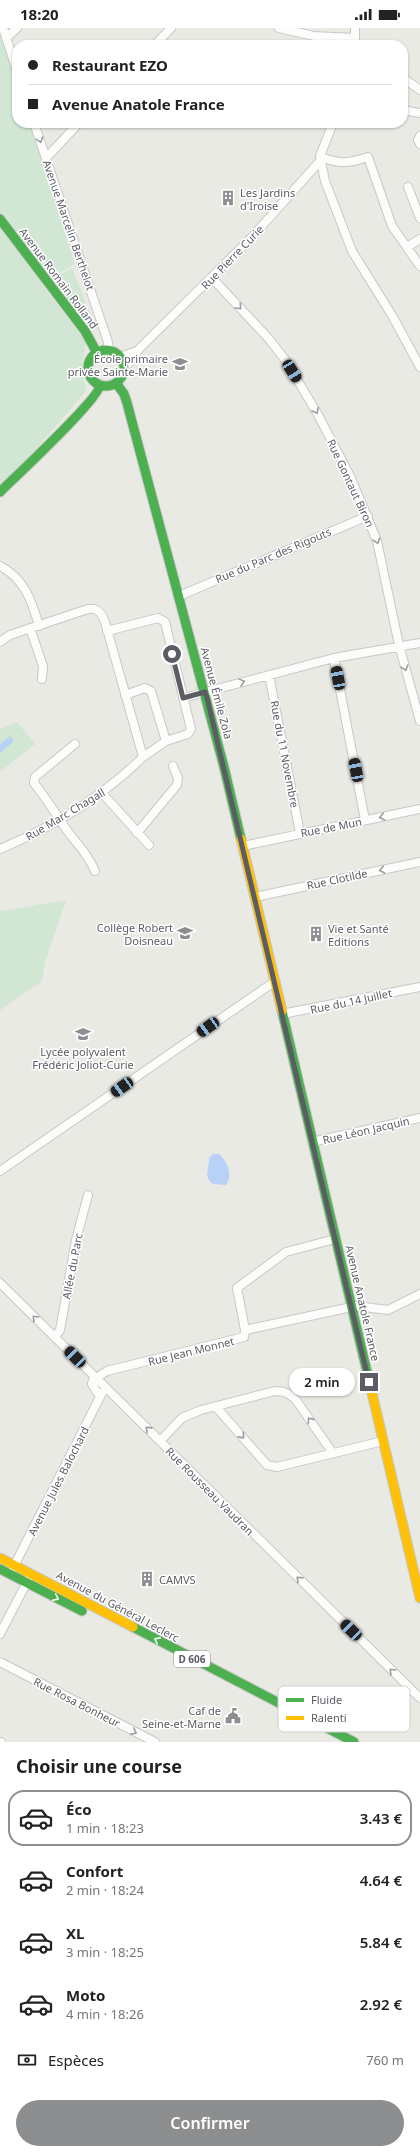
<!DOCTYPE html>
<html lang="fr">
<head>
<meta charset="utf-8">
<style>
  :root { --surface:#fff; --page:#f6f6f6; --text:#222; --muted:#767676; --line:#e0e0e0; --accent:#8c8e90 }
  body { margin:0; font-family:"Noto Sans",sans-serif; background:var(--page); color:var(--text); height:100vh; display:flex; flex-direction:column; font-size:15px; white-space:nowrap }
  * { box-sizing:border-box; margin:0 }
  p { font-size:13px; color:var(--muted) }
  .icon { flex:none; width:22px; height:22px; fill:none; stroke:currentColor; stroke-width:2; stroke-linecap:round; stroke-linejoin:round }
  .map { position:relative; height:1714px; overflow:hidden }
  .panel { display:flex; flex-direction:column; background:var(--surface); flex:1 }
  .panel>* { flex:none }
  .hud { position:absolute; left:12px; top:12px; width:396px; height:88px; border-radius:16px; box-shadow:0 1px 3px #0004; display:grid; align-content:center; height:88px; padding:0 16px; background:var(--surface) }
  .end { position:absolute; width:18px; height:18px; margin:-9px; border:5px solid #5a5d63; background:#fff; box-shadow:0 0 0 2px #fff }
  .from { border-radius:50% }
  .bubble { position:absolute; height:28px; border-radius:14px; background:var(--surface); box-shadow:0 1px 3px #0004; font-size:13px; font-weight:600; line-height:28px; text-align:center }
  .car { position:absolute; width:12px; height:24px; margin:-12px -6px; border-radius:5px; box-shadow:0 0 3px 1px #0007; background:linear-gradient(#222 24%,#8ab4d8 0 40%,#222 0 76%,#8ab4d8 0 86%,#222 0) }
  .hud b { display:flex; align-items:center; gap:14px; height:38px; font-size:15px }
  .hud b+b { border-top:1px solid var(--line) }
  .hud i { width:10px; height:10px; background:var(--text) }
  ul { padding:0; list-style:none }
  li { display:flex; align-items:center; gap:12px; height:56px; margin:0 8px 6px; padding:0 8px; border:2px solid transparent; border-radius:16px }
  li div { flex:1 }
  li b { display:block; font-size:15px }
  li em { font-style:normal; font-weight:600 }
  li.on { border-color:var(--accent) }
  li>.icon { width:36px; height:36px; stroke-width:1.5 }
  h2 { padding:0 16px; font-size:18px; line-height:48px }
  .pay { display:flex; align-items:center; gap:10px; height:44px; padding:0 16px; font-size:15px }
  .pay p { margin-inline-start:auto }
  .primary-button { display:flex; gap:8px; margin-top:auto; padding:8px 16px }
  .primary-button a { flex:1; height:46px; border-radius:24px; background:var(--accent); color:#fff; font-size:16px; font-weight:600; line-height:46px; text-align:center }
  .status { display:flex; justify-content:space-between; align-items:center; height:28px; padding:0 20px; background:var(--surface); direction:ltr }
  .status svg { height:11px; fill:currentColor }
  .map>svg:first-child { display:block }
  .green { fill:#d2e7d3 }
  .water { fill:#b7d2f6 }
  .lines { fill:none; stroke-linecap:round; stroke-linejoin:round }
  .street-casing { stroke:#c7c8c7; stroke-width:10 }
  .fast-casing { stroke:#c7c7c6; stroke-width:11 }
  .slow-casing { stroke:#c7c7c6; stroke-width:11 }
  .street { stroke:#fcfcfb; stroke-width:8 }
  .fast { stroke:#4caf50; stroke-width:9 }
  .slow { stroke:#ffc107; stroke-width:9 }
  .oneway { stroke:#9b9da0 }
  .oneway2 { stroke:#f6fbf6 }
  .route { stroke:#5a5d63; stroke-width:5 }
  .labels { text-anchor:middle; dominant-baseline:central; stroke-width:3; stroke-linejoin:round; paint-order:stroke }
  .shield { fill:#fff; stroke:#8c8e92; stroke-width:1 }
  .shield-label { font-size:10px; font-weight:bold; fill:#5a5d63 }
  .poi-label { font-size:11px; fill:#5a5d63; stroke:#fff; text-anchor:start }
  .street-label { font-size:11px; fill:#5a5d63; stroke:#fff }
  .key { fill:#fff; stroke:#ceced0; stroke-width:1 }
  .key-label { font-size:11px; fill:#5a5d63 }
</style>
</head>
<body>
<div class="status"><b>18:20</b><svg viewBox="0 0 49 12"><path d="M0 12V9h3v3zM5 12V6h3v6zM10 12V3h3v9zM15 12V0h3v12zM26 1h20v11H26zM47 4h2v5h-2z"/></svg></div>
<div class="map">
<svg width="420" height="1714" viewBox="0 0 420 1714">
  <rect width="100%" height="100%" fill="#eaeae5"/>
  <!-- green -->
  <path class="green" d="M0 4 17 57V95H29L75 236 41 255 86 314 82 344 86 363 0 463Z
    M72 240 95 298 88 300 53 251Z
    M17 694 35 716 0 744V701Z
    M66 872 45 934 42 953 0 982V883Z"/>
  <!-- water -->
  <path class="water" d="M10 708 14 713 0 725V716Z
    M213 1126H219C228 1134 233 1147 226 1157L213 1156C202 1148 210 1140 209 1130Z"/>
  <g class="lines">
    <defs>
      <path id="street" d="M3 0 17 43
        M279 0 314 8 355 10
        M355 0V17
        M6 10 17 0
        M155 17 171 0
        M403 50 420 62
        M403 82 420 85
        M34 95 108 314 109 323
        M333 95 320 128 325 153 352 223 393 289 420 339
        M420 108 418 112 420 116
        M320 128C338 137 350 135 368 129L392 198 420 238
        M46 130 79 95
        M408 159 420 190
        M407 219 420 211
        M212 250 269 311 286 333 317 385 350 448 377 513 399 617 420 693
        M120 329 137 323
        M124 341 139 321 252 209 320 133
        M0 538C24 550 32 573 39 598
        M179 568 368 488
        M30 600 43 638 42 651
        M107 603 158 590 165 594 191 701 188 706 166 713 143 729
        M0 614 10 607 88 581C98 579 102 586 105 594L143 729C102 769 53 799 0 821
        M334 630 365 792
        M269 647 300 805
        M125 667 145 660 151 663 166 713
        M183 670 334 630 420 615
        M75 716 35 749 34 755C45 769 54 783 64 798 76 816 86 822 95 843
        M102 765 149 817
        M137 805 177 757 178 750 173 738
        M243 818 420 781
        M255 869 420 834
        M282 986 420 959
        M312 1114 420 1090
        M0 1143 274 954
        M0 1255 420 1670
        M245 1302 237 1260 286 1224 335 1211
        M55 1309 60 1302 76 1212 88 1167
        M100 1369 92 1356 93 1352 107 1343 244 1309 245 1302 356 1278 388 1282 420 1266
        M216 1379 267 1437 277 1439 383 1413
        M160 1413 182 1390 201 1382 275 1363C284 1363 289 1365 296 1372L332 1424
        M13 1540 102 1365
        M0 1606 28 1552
        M0 1634 155 1714
        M0 1714H1"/>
      <path id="fast" d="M0 191 85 303 97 325
        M88 340a18 18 0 1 1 36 0a18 18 0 1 1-36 0Z
        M116 355 124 366 127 375 224 739 241 811
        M0 464C14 450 100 370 100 357
        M282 983 368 1348
        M0 1541 82 1583
        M133 1599 354 1714"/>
      <path id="slow" d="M241 811 282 983
        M368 1348 420 1570
        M0 1530 133 1599"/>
    </defs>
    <!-- street casing -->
    <use href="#street" class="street-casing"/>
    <!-- fast casing -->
    <use href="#fast" class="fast-casing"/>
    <!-- slow casing -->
    <use href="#slow" class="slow-casing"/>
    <!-- street -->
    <use href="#street" class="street"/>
    <!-- fast -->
    <use href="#fast" class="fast"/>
    <!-- slow -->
    <use href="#slow" class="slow"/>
  </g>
  <!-- one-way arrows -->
  <defs><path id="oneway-chevron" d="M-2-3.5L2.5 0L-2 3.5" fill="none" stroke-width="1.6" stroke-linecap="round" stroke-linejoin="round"/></defs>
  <g class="oneway">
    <use href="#oneway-chevron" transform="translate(40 112) rotate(72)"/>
    <use href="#oneway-chevron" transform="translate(239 279) rotate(47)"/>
    <use href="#oneway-chevron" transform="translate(316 383) rotate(61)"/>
    <use href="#oneway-chevron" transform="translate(377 513) rotate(73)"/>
    <use href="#oneway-chevron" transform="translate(405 640) rotate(73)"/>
    <use href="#oneway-chevron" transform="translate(242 654) rotate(-15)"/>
    <use href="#oneway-chevron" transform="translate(382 789) rotate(169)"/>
    <use href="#oneway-chevron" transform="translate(382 842) rotate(169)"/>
    <use href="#oneway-chevron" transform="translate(35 1290) rotate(-135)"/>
    <use href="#oneway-chevron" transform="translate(310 1392) rotate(-125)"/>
    <use href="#oneway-chevron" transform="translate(148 1401) rotate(-136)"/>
    <use href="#oneway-chevron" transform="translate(242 1408) rotate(48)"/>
    <use href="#oneway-chevron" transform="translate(299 1551) rotate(-136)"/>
    <use href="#oneway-chevron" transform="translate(392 1643) rotate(-135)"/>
    <use href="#oneway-chevron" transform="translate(134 1704) rotate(27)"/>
  </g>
  <g class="oneway2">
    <use href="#oneway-chevron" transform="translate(56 1570) rotate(26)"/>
    <use href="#oneway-chevron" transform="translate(157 1612) rotate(-153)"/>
  </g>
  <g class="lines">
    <!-- route -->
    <path class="route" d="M172 626 183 670 205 664 207 670 369 1354"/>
  </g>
  <!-- icons -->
  <defs>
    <symbol id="building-bare" viewBox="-9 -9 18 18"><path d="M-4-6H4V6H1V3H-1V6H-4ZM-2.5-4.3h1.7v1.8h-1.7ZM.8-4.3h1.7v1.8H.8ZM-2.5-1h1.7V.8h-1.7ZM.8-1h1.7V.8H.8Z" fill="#8c8e90" stroke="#fff" stroke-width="2.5" paint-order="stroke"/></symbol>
    <symbol id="school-bare" viewBox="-9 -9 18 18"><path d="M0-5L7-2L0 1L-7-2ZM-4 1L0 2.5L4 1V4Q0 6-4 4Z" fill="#8c8e90" stroke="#fff" stroke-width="2.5" paint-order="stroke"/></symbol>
    <symbol id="civic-bare" viewBox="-9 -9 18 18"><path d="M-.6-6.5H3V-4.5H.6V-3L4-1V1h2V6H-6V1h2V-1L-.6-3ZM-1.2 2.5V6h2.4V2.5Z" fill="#8c8e90" stroke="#fff" stroke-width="2.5" paint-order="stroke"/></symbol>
  </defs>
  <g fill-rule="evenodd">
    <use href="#building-bare" x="217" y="159" width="22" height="22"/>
    <use href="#school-bare" x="169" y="325" width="22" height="22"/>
    <use href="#school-bare" x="174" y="894" width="22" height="22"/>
    <use href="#building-bare" x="305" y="895" width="22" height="22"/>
    <use href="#school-bare" x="72" y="995" width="22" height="22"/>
    <use href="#building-bare" x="136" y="1540" width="22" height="22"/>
    <use href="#civic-bare" x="222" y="1677" width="22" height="22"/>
  </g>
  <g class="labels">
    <!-- shield labels -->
    <rect class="shield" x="174" y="1623" width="36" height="16" rx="3"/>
    <g class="shield-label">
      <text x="192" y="1631">D 606</text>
    </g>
    <!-- poi labels -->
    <g class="poi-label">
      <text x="240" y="164">Les Jardins<tspan x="240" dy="13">d'Iroise</tspan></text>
      <text x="168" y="330" text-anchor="end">École primaire<tspan x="168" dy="13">privée Sainte-Marie</tspan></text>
      <text x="173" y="899" text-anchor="end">Collège Robert<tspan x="173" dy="13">Doisneau</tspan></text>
      <text x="328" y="900">Vie et Santé<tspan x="328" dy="13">Editions</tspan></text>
      <text x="83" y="1023" text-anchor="middle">Lycée polyvalent<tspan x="83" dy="13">Frédéric Joliot-Curie</tspan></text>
      <text x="159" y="1551">CAMVS</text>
      <text x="221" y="1682" text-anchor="end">Caf de<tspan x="221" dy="13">Seine-et-Marne</tspan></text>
    </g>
    <!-- street labels -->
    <g class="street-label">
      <text transform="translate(69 197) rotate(71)">Avenue Marcelin Berthelot</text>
      <text transform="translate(232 229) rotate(-46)">Rue Pierre Curie</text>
      <text transform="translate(59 250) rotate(53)">Avenue Romain Rolland</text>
      <text transform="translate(351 455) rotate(65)">Rue Gontaut Biron</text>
      <text transform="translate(273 527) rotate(-23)">Rue du Parc des Rigouts</text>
      <text transform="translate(217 665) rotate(75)">Avenue Émile Zola</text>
      <text transform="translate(285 726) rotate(79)">Rue du 11 Novembre</text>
      <text transform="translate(65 786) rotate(-31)">Rue Marc Chagall</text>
      <text transform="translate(331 799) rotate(-11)">Rue de Mun</text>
      <text transform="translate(337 851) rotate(-12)">Rue Clotilde</text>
      <text transform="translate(351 973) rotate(-12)">Rue du 14 Juillet</text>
      <text transform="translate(366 1102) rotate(-13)">Rue Léon Jacquin</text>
      <text transform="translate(72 1238) rotate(-79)">Allée du Parc</text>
      <text transform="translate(363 1275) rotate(77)">Avenue Anatole France</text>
      <text transform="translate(191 1323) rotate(-14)">Rue Jean Monnet</text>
      <text transform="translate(58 1453) rotate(-63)">Avenue Jules Balochard</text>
      <text transform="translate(210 1463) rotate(45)">Rue Rousseau Vaudran</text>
      <text transform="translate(118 1578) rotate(28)">Avenue du Général Leclerc</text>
      <text transform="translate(77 1674) rotate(27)">Rue Rosa Bonheur</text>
    </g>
  </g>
  <!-- legend -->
  <rect x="278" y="1658" width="132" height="46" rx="6" class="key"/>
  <rect x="286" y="1670" width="18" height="4" fill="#4caf50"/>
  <rect x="286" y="1688" width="18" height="4" fill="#ffc107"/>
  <g class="key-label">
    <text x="311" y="1676">Fluide</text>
    <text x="311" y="1694">Ralenti</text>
  </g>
</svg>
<i class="end from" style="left:172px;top:626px"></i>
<i class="end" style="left:369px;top:1354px"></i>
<div class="bubble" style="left:289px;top:1340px;width:66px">2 min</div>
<i class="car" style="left:292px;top:343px;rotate:148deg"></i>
<i class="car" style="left:338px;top:650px;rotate:349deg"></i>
<i class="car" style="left:356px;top:742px;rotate:349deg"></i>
<i class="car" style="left:208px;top:999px;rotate:235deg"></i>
<i class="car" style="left:122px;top:1059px;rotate:235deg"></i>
<i class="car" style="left:75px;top:1329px;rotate:315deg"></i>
<i class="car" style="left:351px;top:1602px;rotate:314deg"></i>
<div class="hud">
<b><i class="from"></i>Restaurant EZO</b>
<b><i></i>Avenue Anatole France</b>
</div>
</div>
<section class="panel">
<h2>Choisir une course</h2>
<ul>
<li class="on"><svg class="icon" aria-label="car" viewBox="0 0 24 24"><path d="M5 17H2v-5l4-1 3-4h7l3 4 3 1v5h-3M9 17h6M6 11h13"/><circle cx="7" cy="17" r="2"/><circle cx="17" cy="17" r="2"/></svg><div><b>Éco</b><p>1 min · 18:23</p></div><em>3.43 €</em></li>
<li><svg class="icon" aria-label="car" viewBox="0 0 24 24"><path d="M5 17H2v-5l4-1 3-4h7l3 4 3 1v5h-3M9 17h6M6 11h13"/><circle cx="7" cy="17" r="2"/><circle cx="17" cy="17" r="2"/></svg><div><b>Confort</b><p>2 min · 18:24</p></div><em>4.64 €</em></li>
<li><svg class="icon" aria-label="car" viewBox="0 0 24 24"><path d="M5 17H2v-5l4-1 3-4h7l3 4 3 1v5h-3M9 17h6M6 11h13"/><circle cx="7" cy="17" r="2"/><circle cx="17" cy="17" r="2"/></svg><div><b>XL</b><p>3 min · 18:25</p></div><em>5.84 €</em></li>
<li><svg class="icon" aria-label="car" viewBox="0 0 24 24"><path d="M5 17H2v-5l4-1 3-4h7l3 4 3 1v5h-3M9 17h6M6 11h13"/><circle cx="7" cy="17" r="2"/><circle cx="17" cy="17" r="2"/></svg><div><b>Moto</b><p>4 min · 18:26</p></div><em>2.92 €</em></li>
</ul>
<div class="pay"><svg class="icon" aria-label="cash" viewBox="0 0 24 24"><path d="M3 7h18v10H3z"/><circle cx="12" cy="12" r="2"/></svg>Espèces<p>760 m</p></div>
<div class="primary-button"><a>Confirmer</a></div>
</section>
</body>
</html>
